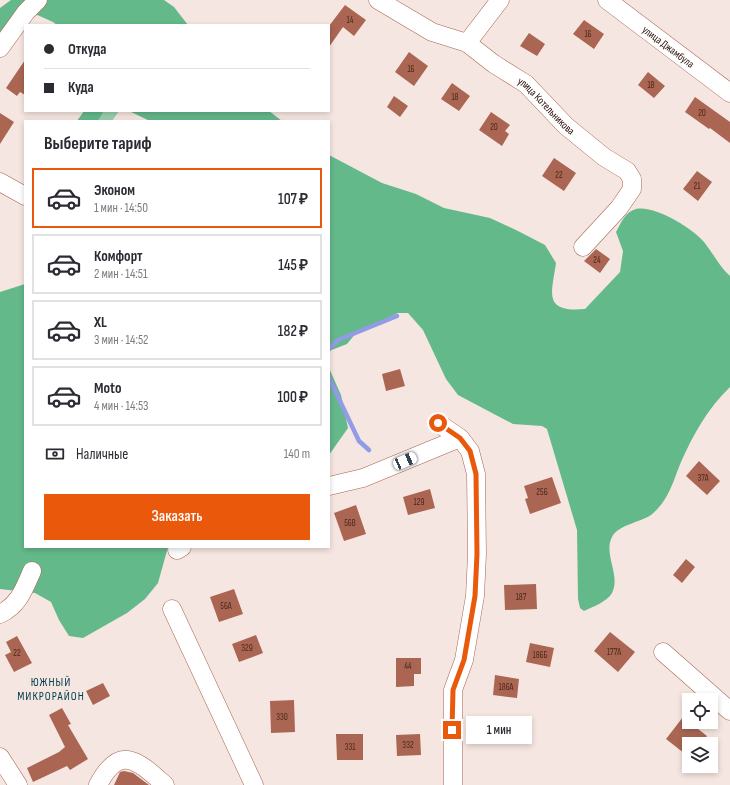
<!DOCTYPE html>
<html lang="ru">
<head>
<meta charset="utf-8">
<style>
  :root { --surface:#fff; --page:#f2f2f3; --text:#2b2b33; --muted:#7c7c81; --line:#e1e1e2; --accent:#ea580c }
  body { margin:0; font-family:"Sofia Sans Condensed",sans-serif; background:var(--page); color:var(--text); height:100vh; display:flex; flex-direction:column; font-size:15px; white-space:nowrap }
  * { box-sizing:border-box; margin:0 }
  p { font-size:13px; color:var(--muted) }
  .icon { flex:none; width:22px; height:22px; fill:none; stroke:currentColor; stroke-width:2; stroke-linecap:round; stroke-linejoin:round }
  .map { position:relative; flex:1; overflow:hidden }
  .panel { position:absolute; left:24px; top:120px; width:306px; height:428px; display:flex; flex-direction:column; background:var(--surface); border-radius:0px; box-shadow:0 2px 6px #0003 }
  .panel>* { flex:none }
  .guide { position:absolute; left:24px; top:24px; width:306px; height:88px; border-radius:0px; box-shadow:0 2px 6px #0003; display:grid; align-content:center; height:88px; padding:0 20px; background:var(--surface) }
  .controls { position:absolute; left:682px; top:693px; display:grid; gap:8px }
  .controls a { display:grid; place-items:center; width:36px; height:36px; border-radius:0px; background:var(--surface); box-shadow:0 2px 6px #0003; font-size:20px }
  .end { position:absolute; width:18px; height:18px; margin:-9px; border:5px solid #ea580c; background:#fff; box-shadow:0 0 0 2px #fff }
  .from { border-radius:50% }
  .bubble { position:absolute; height:28px; border-radius:0px; background:var(--surface); box-shadow:0 2px 6px #0003; font-size:13px; font-weight:600; line-height:28px; text-align:center }
  .car { position:absolute; width:12px; height:24px; margin:-12px -6px; border-radius:5px; box-shadow:0 0 3px 1px #0007; background:linear-gradient(#fff 24%,#345 0 40%,#fff 0 76%,#345 0 86%,#fff 0) }
  .guide b { display:flex; align-items:center; gap:14px; height:38px; font-size:15px }
  .guide b+b { border-top:1px solid var(--line) }
  .guide i { width:10px; height:10px; background:var(--text) }
  ul { padding:0; list-style:none }
  li { display:flex; align-items:center; gap:12px; height:60px; margin:0 8px 6px; padding:0 12px; border:2px solid var(--line); border-radius:0px }
  li div { flex:1 }
  li b { display:block; font-size:15px }
  li em { font-style:normal; font-weight:600 }
  li.on { border-color:var(--accent) }
  li>.icon { width:36px; height:36px; stroke-width:1.5 }
  h2 { padding:0 20px; font-size:18px; line-height:48px }
  .pay { display:flex; align-items:center; gap:10px; height:44px; padding:0 20px; font-size:15px }
  .pay p { margin-inline-start:auto }
  .cta { display:flex; gap:8px; margin-top:auto; padding:8px 20px }
  .cta a { flex:1; height:46px; border-radius:0px; background:var(--accent); color:#fff; font-size:16px; font-weight:600; line-height:46px; text-align:center }
  .map>svg:first-child { display:block }
  .green { fill:#99d0af }
  .forest { fill:#64b98a }
  .lines { fill:none; stroke-linecap:round; stroke-linejoin:round }
  .stream { stroke:#929be5; stroke-width:4.5 }
  .building { fill:#aa6652 }
  .minor-casing { stroke:#a86551; stroke-width:19 }
  .minor { stroke:#fff; stroke-width:18 }
  .route { stroke:#ea580c; stroke-width:5 }
  .labels { text-anchor:middle; dominant-baseline:central; stroke-width:3.5; stroke-linejoin:round; paint-order:stroke }
  .number-label { font-size:9px; fill:#4b261b }
  .street-label { font-size:11px; fill:#2b1109; stroke:#f6e6e1 }
  .neighbourhood-label { font-size:12px; letter-spacing:1px; fill:#02404d; stroke:#f6e6e1 }
</style>
</head>
<body>
<div class="map">
<svg width="730" height="785" viewBox="0 0 730 785">
  <rect width="100%" height="100%" fill="#f6e6e1"/>
  <!-- green -->
  <path class="green" d="M104 111H119L112 121H98Z"/>
  <!-- forest -->
  <path class="forest" d="M11 0H164L174 7 188 25H57L53 22 26 10 15 13 0 32V8Z
    M84 111H104L98 121H77Z
    M129 111H269L282 121H150Z
    M329 155 382 183 416 194 444 208 490 218 518 231 545 245 556 263C552 292 542 313 585 309L620 272 623 251 616 232C621 223 625 212 636 209 655 205 692 228 704 242 713 253 719 266 730 276V387C708 408 693 435 681 462 676 474 672 488 665 499 662 504 656 511 651 515 641 522 618 525 612 537 603 554 621 575 612 593 607 602 592 607 584 611L580 608 578 599 577 530 547 429 542 426 513 424 458 395 446 379 423 330 408 313H398L356 333 347 344 329 351Z
    M25 284V547H168L158 583 145 599 127 613 83 638 69 636 59 620 51 602 35 593 0 589V292Z
    M329 368 341 395 348 428 329 455Z"/>
  <g class="lines">
    <!-- stream -->
    <path class="stream" d="M329 349 338 340 397 316
      M329 378 359 441 369 450"/>
  </g>
  <!-- building -->
  <path class="building" d="M345 5 366 20 354 36 343 27 329 47V26Z
    M584 20 604 34 594 49 573 34Z
    M529 33 545 44 537 56 520 46Z
    M409 52 428 66 414 86 395 72Z
    M25 60V95L20 92 17 96 6 88Z
    M648 72 665 86 654 98 638 85Z
    M452 83 470 96 459 111 441 99Z
    M394 96 408 106 400 117 387 107Z
    M695 97 730 122V143L710 128 709 129 685 112Z
    M491 112 510 125 505 131 509 134 502 146 479 130Z
    M0 113 14 122 0 144Z
    M554 158 576 173 564 191 542 176Z
    M697 171 712 182 698 201 683 189Z
    M596 249 610 259 600 273 584 261Z
    M400 369 405 386 386 391 382 374Z
    M699 461 720 481 707 495 686 476Z
    M552 477 561 503 530 514 525 499 528 498 524 486Z
    M430 489 435 508 408 515 403 497Z
    M356 505 366 534 344 541 334 513Z
    M686 559 695 567 682 583 673 575Z
    M536 584 537 609 505 610 504 585Z
    M234 589 243 614 219 622 210 597Z
    M610 632 635 652 618 672 594 651Z
    M256 635 263 653 239 662 232 644Z
    M17 636 32 663 14 672 5 655 11 652 6 642Z
    M530 643 554 648 550 667 526 662Z
    M396 658H421V674H414V686L396 687Z
    M495 675 519 679 517 698 493 695Z
    M103 683 110 696 93 705 86 691Z
    M294 700 295 732 271 733 270 701Z
    M62 708 71 724 68 725 88 759 70 770 67 766 33 782 27 768 59 752 65 747 49 715Z
    M683 717 707 736 701 744H689V757L666 739Z
    M336 734H363V760H337Z
    M420 734 421 755 397 756 396 735Z
    M124 771 133 773 149 785H114L120 772Z"/>
  <g class="lines">
    <defs>
      <g id="minor">
        <path id="s1" d="M378 0 432 32 467 43 494 64 526 84 566 126 604 157 627 171 632 179V189L619 208 583 247"/>
        <path id="s2" d="M607 0 730 93"/>
        <path d="M467 43 500 0"/>
        <path d="M0 48 26 12 38 0"/>
        <path d="M0 182 25 196"/>
        <path d="M438 423 460 438 470 451 476 474 477 554 475 596 464 660 453 690V785"/>
        <path d="M329 486 363 478 460 438"/>
        <path d="M177 550 182 547"/>
        <path d="M172 609 254 785"/>
        <path d="M0 614C19 605 24 589 32 571"/>
        <path d="M663 652 730 711"/>
        <path d="M0 757 18 785"/>
        <path d="M98 785C120 743 138 761 165 785"/>
      </g>
    </defs>
    <!-- minor casing -->
    <use href="#minor" class="minor-casing"/>
    <!-- minor -->
    <use href="#minor" class="minor"/>
  </g>
  <g class="lines">
    <!-- route -->
    <path class="route" d="M438 423 460 438 470 451 476 474 477 554 475 596 464 660 453 690 452 730"/>
  </g>
  <g class="labels">
    <!-- number labels -->
    <g class="number-label">
      <text x="350" y="20">14</text>
      <text x="588" y="34">16</text>
      <text x="411" y="69">16</text>
      <text x="651" y="85">18</text>
      <text x="455" y="97">18</text>
      <text x="702" y="113">20</text>
      <text x="494" y="127">20</text>
      <text x="559" y="175">22</text>
      <text x="697" y="186">21</text>
      <text x="597" y="260">24</text>
      <text x="703" y="478">37А</text>
      <text x="542" y="492">256</text>
      <text x="419" y="502">129</text>
      <text x="350" y="523">56В</text>
      <text x="521" y="597">187</text>
      <text x="226" y="606">56А</text>
      <text x="247" y="648">329</text>
      <text x="614" y="652">177А</text>
      <text x="17" y="653">22</text>
      <text x="540" y="655">186Б</text>
      <text x="408" y="666">44</text>
      <text x="506" y="687">186А</text>
      <text x="282" y="717">330</text>
      <text x="408" y="745">332</text>
      <text x="350" y="747">331</text>
    </g>
    <!-- street labels -->
    <g class="street-label">
      <text stroke="none"><textPath href="#s2" startOffset="77">улица Джамбула</textPath></text>
      <text stroke="none"><textPath href="#s1" startOffset="201">улица Котельникова</textPath></text>
    </g>
    <!-- neighbourhood labels -->
    <g class="neighbourhood-label">
      <text x="51" y="682">ЮЖНЫЙ<tspan x="51" dy="14">МИКРОРАЙОН</tspan></text>
    </g>
  </g>
</svg>
<div class="controls">
<a><svg class="icon" aria-label="locate" viewBox="0 0 24 24"><circle cx="12" cy="12" r="6"/><path d="M12 2v4M12 18v4M2 12h4M18 12h4"/></svg></a>
<a><svg class="icon" aria-label="layers" viewBox="0 0 24 24"><path d="M12 4l9 5-9 5-9-5zM3 14l9 5 9-5"/></svg></a>
</div>
<i class="end from" style="left:438px;top:423px"></i>
<i class="end" style="left:452px;top:730px"></i>
<div class="bubble" style="left:466px;top:716px;width:66px">1 мин</div>
<i class="car" style="left:405px;top:461px;rotate:67deg"></i>
<div class="guide">
<b><i class="from"></i>Откуда</b>
<b><i></i>Куда</b>
</div>
<section class="panel">
<h2>Выберите тариф</h2>
<ul>
<li class="on"><svg class="icon" aria-label="car" viewBox="0 0 24 24"><path d="M5 17H2v-5l4-1 3-4h7l3 4 3 1v5h-3M9 17h6M6 11h13"/><circle cx="7" cy="17" r="2"/><circle cx="17" cy="17" r="2"/></svg><div><b>Эконом</b><p>1 мин · 14:50</p></div><em>107 ₽</em></li>
<li><svg class="icon" aria-label="car" viewBox="0 0 24 24"><path d="M5 17H2v-5l4-1 3-4h7l3 4 3 1v5h-3M9 17h6M6 11h13"/><circle cx="7" cy="17" r="2"/><circle cx="17" cy="17" r="2"/></svg><div><b>Комфорт</b><p>2 мин · 14:51</p></div><em>145 ₽</em></li>
<li><svg class="icon" aria-label="car" viewBox="0 0 24 24"><path d="M5 17H2v-5l4-1 3-4h7l3 4 3 1v5h-3M9 17h6M6 11h13"/><circle cx="7" cy="17" r="2"/><circle cx="17" cy="17" r="2"/></svg><div><b>XL</b><p>3 мин · 14:52</p></div><em>182 ₽</em></li>
<li><svg class="icon" aria-label="car" viewBox="0 0 24 24"><path d="M5 17H2v-5l4-1 3-4h7l3 4 3 1v5h-3M9 17h6M6 11h13"/><circle cx="7" cy="17" r="2"/><circle cx="17" cy="17" r="2"/></svg><div><b>Moto</b><p>4 мин · 14:53</p></div><em>100 ₽</em></li>
</ul>
<div class="pay"><svg class="icon" aria-label="cash" viewBox="0 0 24 24"><path d="M3 7h18v10H3z"/><circle cx="12" cy="12" r="2"/></svg>Наличные<p>140 m</p></div>
<div class="cta"><a>Заказать</a></div>
</section>
</div>
</body>
</html>
